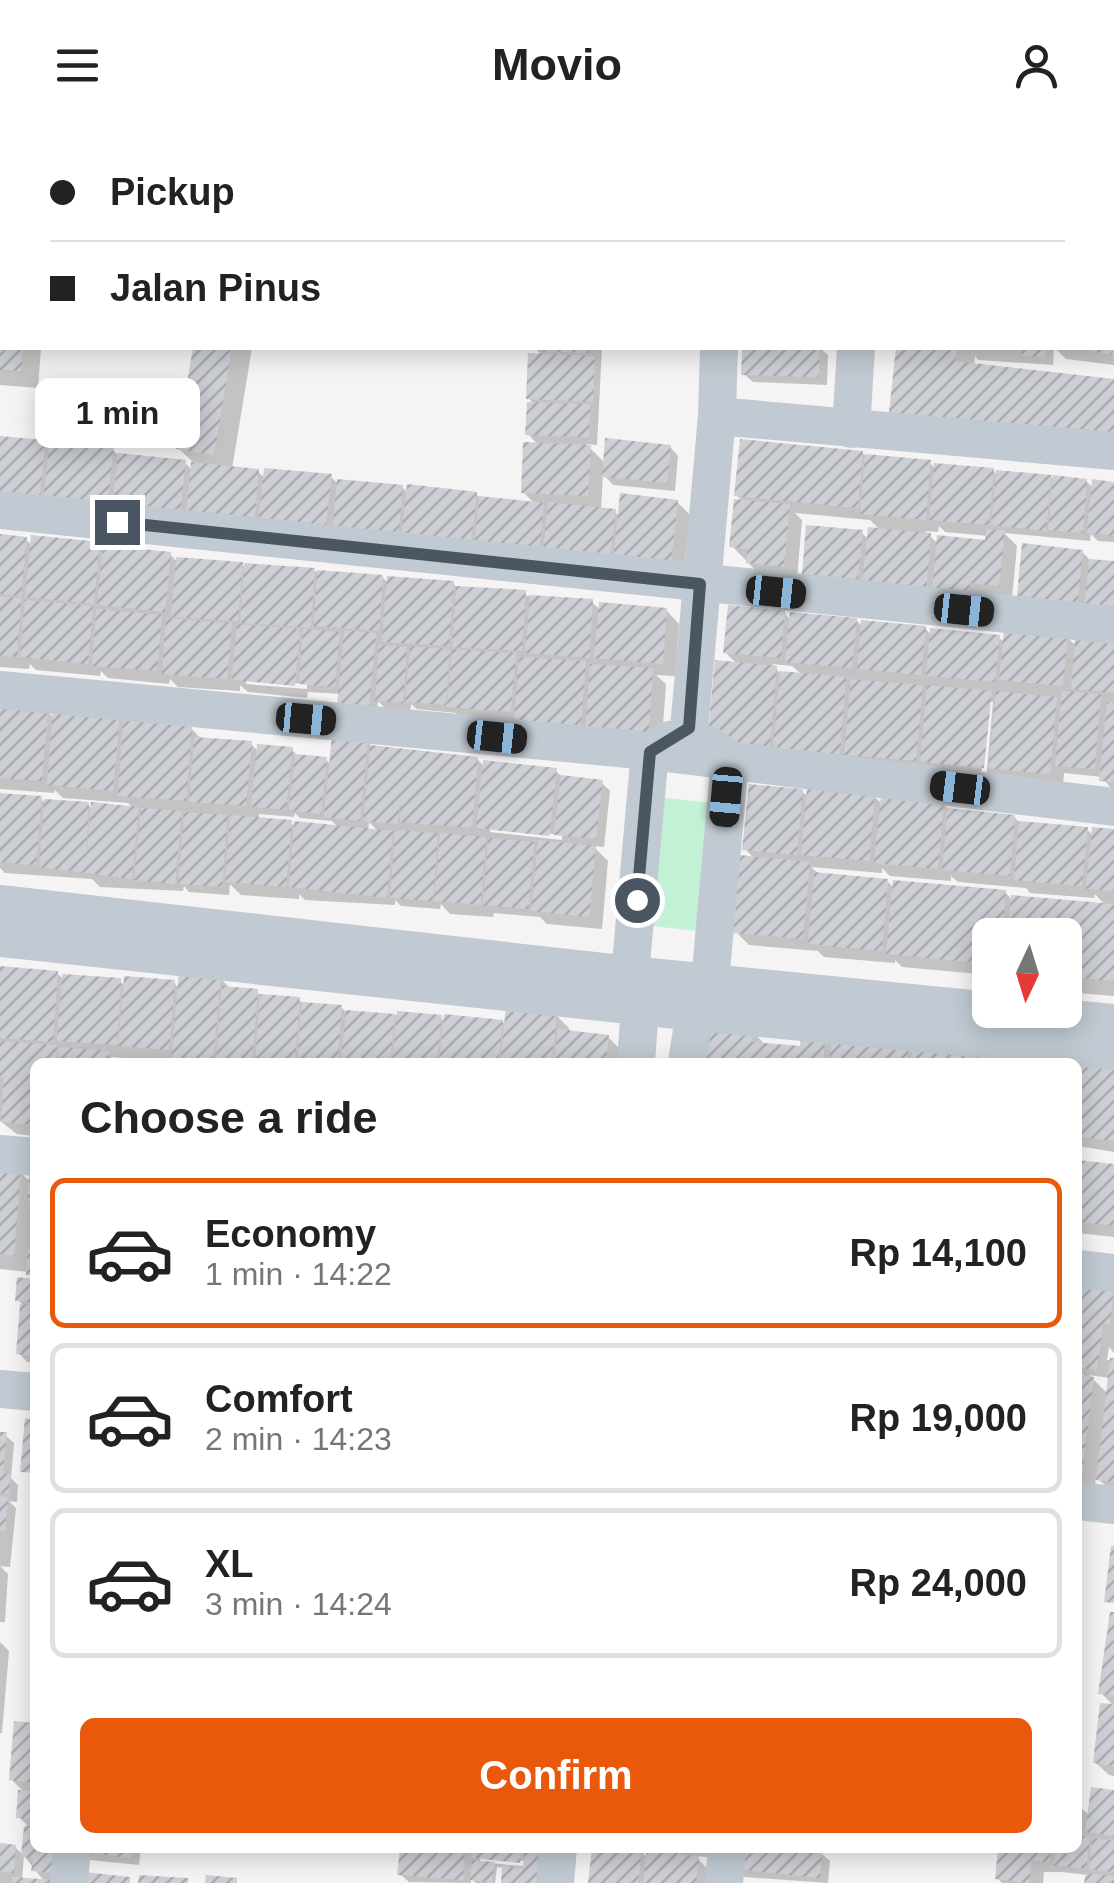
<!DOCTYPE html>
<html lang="en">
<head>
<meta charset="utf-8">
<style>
  :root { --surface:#fff; --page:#f2f2f2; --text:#222; --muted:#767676; --line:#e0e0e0; --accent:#ea580c }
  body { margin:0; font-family:Helvetica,sans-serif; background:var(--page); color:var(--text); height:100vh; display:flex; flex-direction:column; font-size:38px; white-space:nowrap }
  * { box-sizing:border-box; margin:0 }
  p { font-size:32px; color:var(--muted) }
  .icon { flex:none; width:55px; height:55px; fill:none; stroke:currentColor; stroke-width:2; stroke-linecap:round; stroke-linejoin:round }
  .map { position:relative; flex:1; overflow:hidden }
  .side { position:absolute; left:30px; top:928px; width:1052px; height:795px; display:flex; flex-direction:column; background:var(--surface); border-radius:15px; box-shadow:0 5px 25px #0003 }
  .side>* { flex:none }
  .guide { position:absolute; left:0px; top:0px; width:1115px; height:220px; box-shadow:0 5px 25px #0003; display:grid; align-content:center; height:220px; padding:0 50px; background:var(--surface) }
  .needle { width:65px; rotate:184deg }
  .tools { position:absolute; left:972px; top:788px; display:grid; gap:20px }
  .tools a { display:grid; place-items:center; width:110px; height:110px; border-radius:15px; background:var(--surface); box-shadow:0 5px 25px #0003; font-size:50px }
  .end { position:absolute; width:45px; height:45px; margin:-22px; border:12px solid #4a5661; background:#fff; box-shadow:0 0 0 5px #fff }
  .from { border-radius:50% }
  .bubble { position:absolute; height:70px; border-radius:15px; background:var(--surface); box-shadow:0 5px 25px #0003; font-size:32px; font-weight:800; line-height:70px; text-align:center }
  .car { position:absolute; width:30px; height:60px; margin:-30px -15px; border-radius:12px; box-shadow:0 0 8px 2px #0007; background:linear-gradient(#222 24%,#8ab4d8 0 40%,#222 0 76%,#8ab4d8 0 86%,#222 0) }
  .guide b { display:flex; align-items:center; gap:35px; height:95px; font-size:38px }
  .guide b+b { border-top:2px solid var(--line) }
  .guide i { width:25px; height:25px; background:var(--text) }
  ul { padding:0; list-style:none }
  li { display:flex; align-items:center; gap:30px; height:150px; margin:0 20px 15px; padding:0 30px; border:5px solid var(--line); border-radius:15px }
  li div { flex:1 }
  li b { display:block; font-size:38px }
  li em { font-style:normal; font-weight:800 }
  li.selected { border-color:var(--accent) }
  li>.icon { width:90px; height:90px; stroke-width:1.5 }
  h2 { padding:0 50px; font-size:45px; line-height:120px }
  .action { display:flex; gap:20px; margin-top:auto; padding:20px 50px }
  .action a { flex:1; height:115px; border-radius:15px; background:var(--accent); color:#fff; font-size:40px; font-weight:800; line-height:115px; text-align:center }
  header { display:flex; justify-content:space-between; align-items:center; height:130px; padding:0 50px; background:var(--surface); font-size:45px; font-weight:800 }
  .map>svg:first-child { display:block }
  .grass { fill:#c3f1d5 }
  .shadow { fill:#0003; fill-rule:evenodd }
  .building { fill:url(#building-hatch) }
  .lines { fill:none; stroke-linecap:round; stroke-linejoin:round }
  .minor { stroke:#c1cad2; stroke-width:38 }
  .route { stroke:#4a5661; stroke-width:12 }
</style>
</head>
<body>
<header><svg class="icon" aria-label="menu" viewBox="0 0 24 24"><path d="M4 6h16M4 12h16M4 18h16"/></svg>Movio<svg class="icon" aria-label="person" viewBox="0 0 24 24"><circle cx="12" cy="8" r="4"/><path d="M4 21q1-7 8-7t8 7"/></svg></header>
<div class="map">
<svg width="1114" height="1753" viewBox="0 0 1114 1753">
  <defs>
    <pattern id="building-hatch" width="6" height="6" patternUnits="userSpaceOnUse" patternTransform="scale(2.5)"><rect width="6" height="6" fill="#cdcfd5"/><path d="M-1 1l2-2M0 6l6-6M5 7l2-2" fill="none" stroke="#a8abb0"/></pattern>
  </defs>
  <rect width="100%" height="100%" fill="#f5f3f3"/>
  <!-- grass -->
  <path class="grass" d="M649 666 721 674 706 802 635 794Z"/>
  <!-- shadow -->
  <path class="shadow" d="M0 0H16L2 2V80Z
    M164 0H184L205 2H163Z
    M275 0H409V2H275Z
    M569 0H601L603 2H569Z
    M612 0H681L690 2H614Z
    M720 0H807V2Z
    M810 0H891V2Z
    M927 0H1001V2H927Z
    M1112 49H1114V114H1112Z
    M0 98 2 218H41L38 258 0 255Z
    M1112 153 1114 235 1066 229 1055 218H1112Z
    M195 218H252L232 339 258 342 266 349 331 347 339 355 402 357 409 364H476L480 368 535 374 523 362 539 316 528 304 534 274 528 268 542 226 535 218H602L597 315 586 314 605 333 670 317 678 326 675 361 613 355 603 344 601 380 615 382 620 387 677 372 690 385 682 457 0 377V309L44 312 52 320 112 319 119 326 185 333 193 341 194 333 178 318Z
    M745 218H820L828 225 827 255 753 252 744 244Z
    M899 218H1054L1053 235 978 230 975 226 974 236 1114 252 891 290Z
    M862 323 866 326 930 333 936 339 993 341 998 346V343L1086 351 1093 358 1114 354V412L1098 411 1091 404 1090 411 1004 403 1017 416 1012 468 813 451 805 443 862 403 869 410 881 401 870 390 795 383 802 390 797 449 761 446 732 416 744 372 737 366ZM939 396 945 402 988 406 987 412 939 415 925 401 938 402Z
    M0 407 25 409 33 416 99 414 103 418 170 424 175 430 382 447 389 454 453 453 458 459 592 472 600 480H666L679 494 675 546 656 545 666 554 661 622 463 590 456 583 417 579 411 574 410 581 386 579 378 571 377 584 341 564 308 562 307 568 248 562 240 555V561L178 557 170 549 169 554 108 548 101 541 100 546 36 540 30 534 29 539 0 537ZM246 549 307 554V559L246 554Z
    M1082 422 1092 432 1114 434V489H1032Z
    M784 483 791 490H856L863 497 925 498 932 506 998 507 1005 513 1067 507 1077 517 1114 513V662L1102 647 1064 643 1063 656 986 649 993 572H988L981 649 723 623 738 535 725 522ZM772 534 792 536 802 545 781 544Z
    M0 577 47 581 55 589V581L191 598 202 610 251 614 259 622 292 620 299 627 326 630 332 635 367 612 373 617 477 629 485 637 556 641 563 648 601 652 610 661 604 717 593 716 608 731 602 799 547 794 540 787 494 783 493 787 450 784 441 774 440 779 401 776 395 770V775L305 770 299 764V769L241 765 230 754 229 765 189 762 184 756 183 761 100 757 92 749 5 743 0 738V662L3 665 41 669 47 675H88L93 680 134 679 128 673 63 668 55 660 54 663 0 659ZM295 683 300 688 332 691 338 697 296 698 290 692 259 690V684L294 687ZM369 692 379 702H368ZM490 697 562 705V710L490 702Z
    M802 661 809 668 874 666 882 674H943L951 681 1014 687 1021 694 1087 699 1093 706 1114 701V866L1065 862V805H990V845L902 837 895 830V833L824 827 818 821 749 815 736 802 755 729 745 719ZM811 737 882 743V738L890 746 951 751V746L958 752 1026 758 1030 763 1094 768 1095 764 1106 776 1013 771 1005 762 895 759 887 751 820 745Z
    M0 839 57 843 64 850 120 851 125 856 174 853 180 859 220 848 231 859 256 861 262 867 341 877 347 883 440 887 445 892 446 887 507 893 556 885 569 898V903L608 907 621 920 620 932H174L111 927 117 932H35V1006L17 1004 0 991Z
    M804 898 986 922 993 929 994 924 1068 932H693L752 901 766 916 802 919Z
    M1078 932H1114V1022L1078 1016Z
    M1078 1033 1114 1036V1107L1078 1103Z
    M0 1040 20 1042 31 1052 35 1049V1151L29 1142 0 1139Z
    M35 1151V1233L27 1232 19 1223 23 1175 18 1170Z
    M1078 1153 1114 1155V1223L1109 1217 1107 1230 1114 1231V1363L1096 1347 1095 1356 1078 1355V1247L1086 1248 1078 1240ZM1089 1245 1110 1248 1108 1264Z
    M0 1304 5 1305 14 1313 11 1348 18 1355 17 1372 9 1371 16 1378 10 1437 0 1436 8 1444 5 1492H0Z
    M1114 1485V1576L1101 1563Z
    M0 1512 9 1521 2 1603H0Z
    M1114 1577V1646L1109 1645 1095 1632Z
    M35 1596V1718H70L49 1753H0V1716L15 1717 24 1726 22 1750 45 1752 24 1726 27 1695 19 1687 25 1663 11 1649Z
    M1114 1662V1753H1087L1088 1745 1062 1742H1044L1043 1753H1002L997 1748 1001 1718H1078V1676L1090 1685Z
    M81 1718H141L139 1735 89 1730Z
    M402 1718 465 1721 461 1718H555L551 1753H503L505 1738 497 1737 495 1753H476L471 1748V1753L409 1752 400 1744ZM480 1726 533 1732 532 1737 480 1732Z
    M594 1718 641 1721 648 1728 649 1718H680L684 1722V1718H729L728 1729 695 1726 711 1742 710 1753H591Z
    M738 1718H829V1723H821L830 1731 828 1753 744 1747 736 1738Z"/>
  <!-- building -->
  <path class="building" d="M0 218H23L21 241 0 240Z
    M193 218H232L214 325 176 319Z
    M537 218H589V223L537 221Z
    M742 218H820L819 247 741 245Z
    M896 218H957L955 231 1114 249V316L888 291Z
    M1022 218H1046L1045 227 1021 226Z
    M1076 218H1112L1111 225Z
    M528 223 595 226 593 272 526 269Z
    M527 272 590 274 589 307 525 305Z
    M0 306 45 310 40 369 0 366Z
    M605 308 671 315 667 353 602 347Z
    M50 309 114 316 107 378 43 371Z
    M740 309 863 321 858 378 734 366Z
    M523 312 591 315 588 366 521 363Z
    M118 323 186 330 180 386 112 379Z
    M865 324 931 330 926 390 860 384Z
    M191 332 259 339 254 395 186 389Z
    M934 333 994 338 989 395 929 390Z
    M264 338 332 344 324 410 257 403Z
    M996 340 1052 345 1046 401 991 395Z
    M1053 345 1087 349 1083 403 1048 400Z
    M337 349 403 355 398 412 332 407Z
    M1092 349 1114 352V406L1087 403Z
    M407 354 477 362 471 416 401 408Z
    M620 363 678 370 670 445 612 439Z
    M479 366 544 373 539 424 474 418Z
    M734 369 790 374 784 437 746 433 747 419 729 417Z
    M548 372 616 379 609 440 542 432Z
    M806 395 863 400 858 449 802 444Z
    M868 397 931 403 926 462 862 456Z
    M986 399 1005 400 999 456 970 453 968 466 932 463 937 405 985 410Z
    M0 404 27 407 21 466 0 464Z
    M31 405 100 412 94 474 25 467Z
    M1022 413 1083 420 1077 482 1016 476Z
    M103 415 171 422 165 482 97 475Z
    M176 427 243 432 238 491 171 487Z
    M1089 429 1114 431V483L1084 480Z
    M244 433 315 438 311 498 240 493Z
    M317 440 383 445 379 501 314 496Z
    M387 446 454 451 449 516 382 512Z
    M456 456 526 460 522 521 452 517Z
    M530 465 593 469 589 528 525 523Z
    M0 466 21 468 17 527 0 526Z
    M25 470 93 476 88 534 20 527Z
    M599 472 667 478 663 534 594 528Z
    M728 475 785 480 781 528 723 523Z
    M96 479 162 485 157 541 92 536Z
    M790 482 857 488 852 538 785 532Z
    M166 488 232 493 227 549 162 544Z
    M861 490 926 496 921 545 857 539Z
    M237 494 300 499 295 556 232 550Z
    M930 498 1000 505 995 552 926 546Z
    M303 499 340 502 335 557 299 554Z
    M1004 499 1068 505 1063 556 999 550Z
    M344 500 376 503 369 577 337 574Z
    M1075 507 1114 511V563L1071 559Z
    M379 515 407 517 403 573 375 571Z
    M410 516 450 519 446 575 405 572Z
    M452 519 516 523 511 582 447 577Z
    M519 527 586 531 580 607 513 602Z
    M715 530 777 536 770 617 707 611Z
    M590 534 653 538 648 610 585 605Z
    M780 541 846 547 840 624 773 618Z
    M851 549 923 555 916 631 844 625Z
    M927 555 992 561 984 638 920 632Z
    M996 561 1057 567 1050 644 988 638Z
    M1062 561 1101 564 1095 639 1055 636Z
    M1107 572 1114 573V652L1099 651Z
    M0 575 48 578 42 651 0 648Z
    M53 578 120 584 113 661 47 655Z
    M123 590 192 596 186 671 118 666Z
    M332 605 368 609 360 691 324 687Z
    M194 607 252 611 246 676 189 672Z
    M257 614 293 617 286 680 251 677Z
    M370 615 478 627 472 698 400 692 401 660 398 694 363 691Z
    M295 624 327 627 321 684 289 680Z
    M483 630 557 638 549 706 476 698Z
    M561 645 603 650 596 709 554 705Z
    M749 654 803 659 797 725 742 720Z
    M807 657 875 663 869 731 801 725Z
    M0 663 42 666 36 735 0 732Z
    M881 665 944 671 938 739 874 733Z
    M44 669 89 672 86 732 91 672 139 677 132 749 39 737Z
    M141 678 182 681 175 754 134 750Z
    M948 678 1015 685 1010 746 942 740Z
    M184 682 228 685 222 757 178 754Z
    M230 685 292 690 286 757 225 752Z
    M294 691 393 701 387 768 289 757Z
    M1019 691 1088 697 1082 756 1014 750Z
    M1092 697 1114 699V761L1086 759Z
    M395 700 438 703 433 771 390 768Z
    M440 703 486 707 481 775 434 771Z
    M488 708 534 712 529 779 483 775Z
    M538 710 596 716 589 787 531 781Z
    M740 725 810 732 803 809 733 803Z
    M814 742 888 749 882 821 808 814Z
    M893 750 1006 760 1002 805H990V834L886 824Z
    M1011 765 1114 774V851L1065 847V805H1007Z
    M0 836 58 841 53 912 0 908Z
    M179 841 221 845 213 932H171Z
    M62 844 121 848 117 915 57 911Z
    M124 846 175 850 169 920 118 916Z
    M222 856 258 859 252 932H216Z
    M260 864 300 867 295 932H255Z
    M302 872 342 875 338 932H297Z
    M506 877 557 882 552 932H500Z
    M346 880 395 884 390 932H341Z
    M397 881 442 885 437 932H392Z
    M444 884 503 890 498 932H439Z
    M694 894 753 899 752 912 800 916 801 896 826 898 823 932H691Z
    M558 899 609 905 606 932H554Z
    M832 904 909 911 907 932H829Z
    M0 911 57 915 56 932H35V995L1 992 4 947H0Z
    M913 913 987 920 986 932H911Z
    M59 917 109 921 108 932H58Z
    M1114 929V1011L1078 1007V932Z
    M1078 1030 1114 1034V1096L1078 1092Z
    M0 1037 21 1039 14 1126 0 1124Z
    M29 1046 35 1047V1072L27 1071Z
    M28 1119 35 1120V1146L26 1145Z
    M17 1147 35 1149V1172L15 1171Z
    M1081 1149 1114 1160 1110 1194 1103 1193 1097 1240 1078 1238Z
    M20 1174 35 1176V1226L16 1224Z
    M1110 1228H1114V1352L1096 1350Z
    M1078 1245 1094 1247 1082 1344H1078Z
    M25 1288 35 1290V1343L20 1342Z
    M0 1302H7L3 1343 11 1344 9 1364 0 1363Z
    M0 1366 8 1367 5 1401H0Z
    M1111 1416H1114V1473L1104 1472Z
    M1110 1482H1114V1566L1098 1564Z
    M1100 1573 1114 1574V1636L1093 1633Z
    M14 1591 35 1593V1653L9 1650Z
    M1091 1657 1114 1660V1706L1085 1702Z
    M18 1660 35 1661V1689L16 1688Z
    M24 1696H35V1718H62L52 1743 31 1741 33 1728 21 1727Z
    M1078 1706 1090 1707 1086 1739 1054 1735 1056 1718H1078Z
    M1092 1708 1114 1711V1742L1089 1739Z
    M0 1713 16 1715 14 1743 0 1742Z
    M78 1718H133L132 1728 78 1722Z
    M400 1718H465L463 1750 397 1745Z
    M473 1718H522L520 1733 471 1728Z
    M525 1718H546L543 1753H501L502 1736 523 1738Z
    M592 1718H642L638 1753H588Z
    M647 1718H681V1725L699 1726 696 1753H643Z
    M735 1718 822 1720 820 1748 733 1739Z
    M998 1718H1051L1049 1732 1031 1730 1029 1753 995 1749Z
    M472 1730 495 1732 492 1753 470 1750Z
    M75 1741 130 1747V1753H73Z
    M1086 1743 1114 1746V1753H1084Z
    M139 1745 188 1748V1753H138Z
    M206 1745 237 1748V1753H205Z
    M12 1747 55 1750 54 1753H12Z"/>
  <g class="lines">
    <!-- minor -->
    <path class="minor" d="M880 2V0
      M1112 139H1114
      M717 286 1114 321
      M851 299 856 218
      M0 380 1114 495
      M0 560 650 621 1114 677
      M689 599 717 286 719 218
      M0 774 630 845 1114 893
      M0 808 695 882 1114 921
      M636 932 640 876 630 845 650 621 669 610
      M687 932 695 882 710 852 730 630 709 615
      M0 1024 35 1027
      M1078 1139 1114 1143
      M0 1259 35 1262
      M1078 1371 1114 1375
      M69 1753 72 1718
      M555 1753 558 1718
      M724 1753 727 1718"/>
  </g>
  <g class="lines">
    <!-- route -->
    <path class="route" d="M117 392 700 454 689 598 650 622 637 770"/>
  </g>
</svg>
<div class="tools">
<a><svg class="needle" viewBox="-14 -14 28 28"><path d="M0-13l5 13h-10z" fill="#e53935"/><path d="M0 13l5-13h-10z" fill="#767676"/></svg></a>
</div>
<i class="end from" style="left:637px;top:770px"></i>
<i class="end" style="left:117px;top:392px"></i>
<div class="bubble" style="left:35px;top:248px;width:165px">1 min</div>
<i class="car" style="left:776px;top:462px;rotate:96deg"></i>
<i class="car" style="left:964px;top:480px;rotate:96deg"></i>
<i class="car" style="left:306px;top:589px;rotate:95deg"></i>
<i class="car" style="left:497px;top:607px;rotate:96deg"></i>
<i class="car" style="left:960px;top:658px;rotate:277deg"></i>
<i class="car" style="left:726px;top:667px;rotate:185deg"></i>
<div class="guide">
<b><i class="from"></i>Pickup</b>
<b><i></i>Jalan Pinus</b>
</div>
<section class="side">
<h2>Choose a ride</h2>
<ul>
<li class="selected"><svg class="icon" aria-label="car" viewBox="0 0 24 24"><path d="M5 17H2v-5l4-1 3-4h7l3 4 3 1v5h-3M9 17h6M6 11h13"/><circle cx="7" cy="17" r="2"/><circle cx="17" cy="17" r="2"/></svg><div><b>Economy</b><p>1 min · 14:22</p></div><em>Rp 14,100</em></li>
<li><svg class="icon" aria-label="car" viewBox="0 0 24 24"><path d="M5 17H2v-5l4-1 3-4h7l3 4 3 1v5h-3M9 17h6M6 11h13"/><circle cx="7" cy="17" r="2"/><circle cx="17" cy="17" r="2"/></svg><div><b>Comfort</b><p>2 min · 14:23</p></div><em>Rp 19,000</em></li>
<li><svg class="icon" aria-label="car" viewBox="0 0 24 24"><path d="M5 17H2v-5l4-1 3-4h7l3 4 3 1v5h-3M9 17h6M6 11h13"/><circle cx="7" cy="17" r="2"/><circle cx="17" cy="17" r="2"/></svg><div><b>XL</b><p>3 min · 14:24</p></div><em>Rp 24,000</em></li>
</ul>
<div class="action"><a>Confirm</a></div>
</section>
</div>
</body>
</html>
